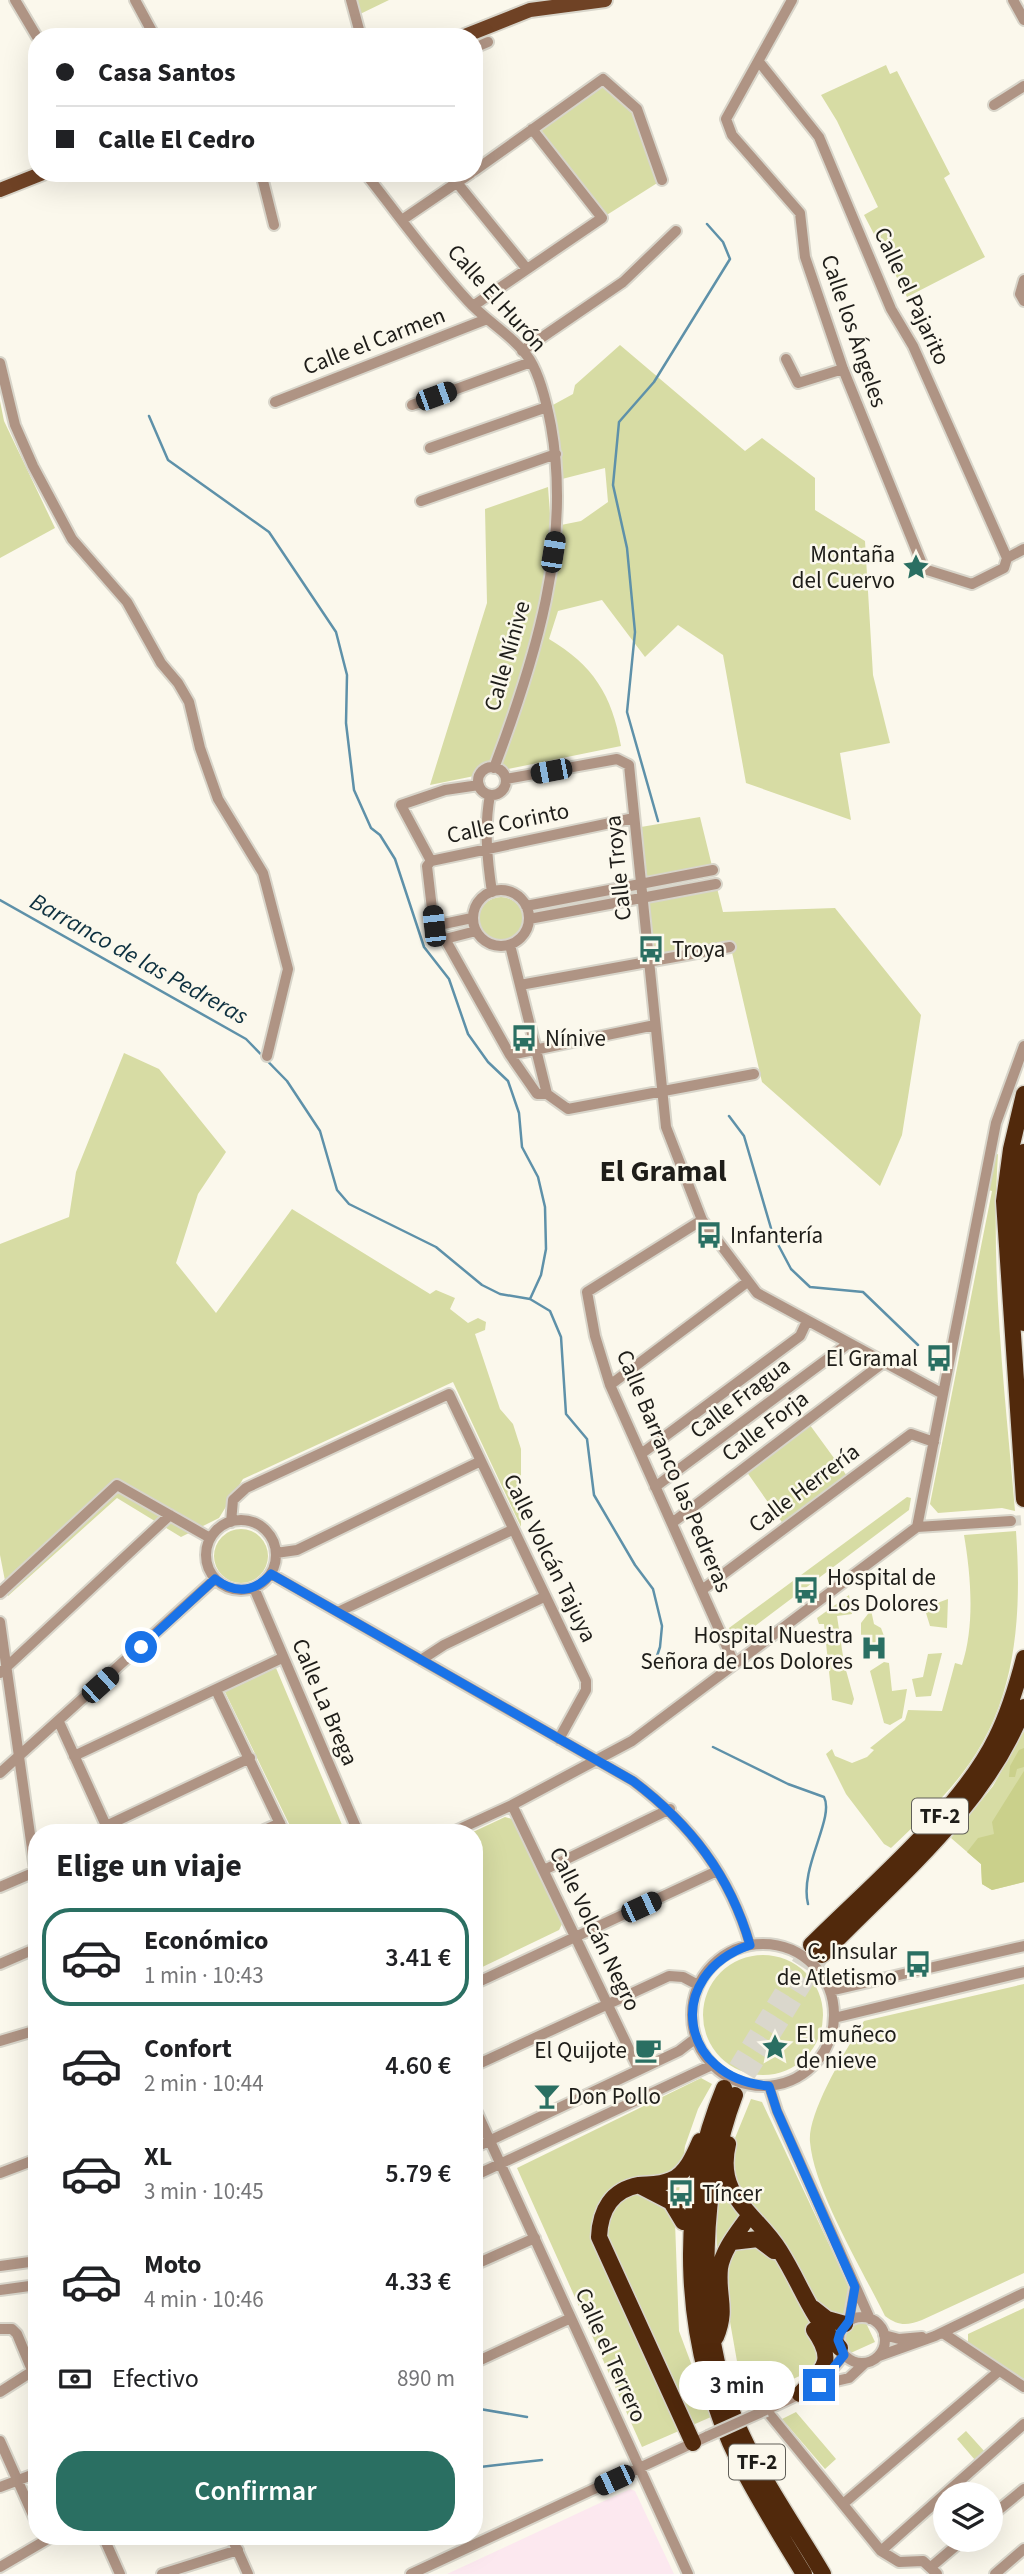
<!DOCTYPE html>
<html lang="es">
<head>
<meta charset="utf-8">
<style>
  :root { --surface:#fff; --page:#f6f6f6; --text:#202124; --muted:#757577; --line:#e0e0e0; --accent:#2a6f62 }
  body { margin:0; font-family:"Source Sans 3",sans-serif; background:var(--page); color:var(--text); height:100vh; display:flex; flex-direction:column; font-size:26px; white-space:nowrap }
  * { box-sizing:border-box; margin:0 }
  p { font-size:23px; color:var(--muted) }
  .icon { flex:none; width:38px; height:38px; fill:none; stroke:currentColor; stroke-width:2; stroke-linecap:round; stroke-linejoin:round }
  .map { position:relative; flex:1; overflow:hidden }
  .sheet { position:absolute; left:28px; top:1824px; width:455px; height:721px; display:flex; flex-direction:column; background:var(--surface); border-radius:28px; box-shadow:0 7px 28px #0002 }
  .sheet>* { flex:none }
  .banner { position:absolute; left:28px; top:28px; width:455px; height:154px; border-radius:28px; box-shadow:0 7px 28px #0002; display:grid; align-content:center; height:154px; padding:0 28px; background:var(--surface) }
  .controls { position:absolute; left:933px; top:2482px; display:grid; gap:14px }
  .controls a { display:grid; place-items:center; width:70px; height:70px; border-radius:50%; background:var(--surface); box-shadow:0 7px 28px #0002; font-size:35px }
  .end { position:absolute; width:32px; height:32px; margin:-16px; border:9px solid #1a73e8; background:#fff; box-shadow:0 0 0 4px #fff }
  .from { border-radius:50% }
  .bubble { position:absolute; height:49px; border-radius:24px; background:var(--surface); box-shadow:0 7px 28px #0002; font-size:23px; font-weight:600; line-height:49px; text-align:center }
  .car { position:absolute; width:21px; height:42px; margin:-21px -10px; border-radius:9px; box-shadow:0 0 5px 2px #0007; background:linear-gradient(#222 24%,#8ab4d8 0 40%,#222 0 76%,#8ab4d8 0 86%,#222 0) }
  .banner b { display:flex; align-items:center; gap:24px; height:66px; font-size:26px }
  .banner b+b { border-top:2px solid var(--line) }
  .banner i { width:18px; height:18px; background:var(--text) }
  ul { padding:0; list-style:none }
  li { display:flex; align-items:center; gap:21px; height:98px; margin:0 14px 10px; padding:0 14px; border:4px solid transparent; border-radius:28px }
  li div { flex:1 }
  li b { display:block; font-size:26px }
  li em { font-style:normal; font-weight:600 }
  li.on { border-color:var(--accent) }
  li>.icon { width:63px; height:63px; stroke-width:1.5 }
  h2 { padding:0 28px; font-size:32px; line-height:84px }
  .pay { display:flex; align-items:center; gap:18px; height:77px; padding:0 28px; font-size:26px }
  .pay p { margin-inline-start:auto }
  .cta { display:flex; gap:14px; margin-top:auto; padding:14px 28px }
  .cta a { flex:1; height:80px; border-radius:28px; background:var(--accent); color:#fff; font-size:28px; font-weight:600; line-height:80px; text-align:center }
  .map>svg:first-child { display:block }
  .education { fill:#fce8ef }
  .green { fill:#d7dca4 }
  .forest { fill:#cad08b }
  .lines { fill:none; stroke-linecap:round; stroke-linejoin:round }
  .stream { stroke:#5e91a9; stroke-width:2.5 }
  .minor-tunnel { stroke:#dad7cc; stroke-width:10; stroke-dasharray:10 5; stroke-linecap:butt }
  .highway-tunnel { stroke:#dad7cc; stroke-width:16; stroke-dasharray:16 8; stroke-linecap:butt }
  .minor-casing { stroke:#d8d5ca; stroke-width:14 }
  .major-casing { stroke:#d8d5ca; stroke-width:18 }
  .highway-casing { stroke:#d8d5ca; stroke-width:19 }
  .minor { stroke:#af9484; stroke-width:10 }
  .major { stroke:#6f4225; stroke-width:14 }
  .highway { stroke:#51290c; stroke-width:16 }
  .minor-bridge-casing { stroke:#d8d5ca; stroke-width:14; stroke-linecap:butt }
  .minor-bridge { stroke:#af9484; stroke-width:10 }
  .route { stroke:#1a73e8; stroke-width:9 }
  .labels { text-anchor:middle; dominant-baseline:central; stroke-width:5; stroke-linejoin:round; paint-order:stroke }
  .shield { fill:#fbf8ec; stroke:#605f58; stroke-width:2 }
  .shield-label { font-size:21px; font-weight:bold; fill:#1e1d19 }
  .street-label { font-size:23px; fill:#1e1d19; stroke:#fbf8ec }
  .poi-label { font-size:23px; fill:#1e1d19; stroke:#fbf8ec; text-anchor:start }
  .water-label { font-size:24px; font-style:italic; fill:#0d303f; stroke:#fbf8ec }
  .district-label { font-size:30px; font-weight:bold; fill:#1e1d19; stroke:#fbf8ec }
</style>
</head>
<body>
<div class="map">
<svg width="1024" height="2574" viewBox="0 0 1024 2574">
  <rect width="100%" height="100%" fill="#fbf8ec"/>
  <!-- education -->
  <path class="education" d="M630 2489 635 2491 674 2574H447Z"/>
  <!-- green -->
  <path class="green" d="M352 0H389L356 16Z
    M886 65 890 74 897 71 950 174 944 178 985 257 907 297 864 215 878 207 837 121 821 95Z
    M603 79 637 109 662 180 602 218 532 129Z
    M620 345 745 451 762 438 815 478V510L865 541 873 675 890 743 840 753 851 820 746 783 723 655 678 625 645 657 602 600 558 611 549 639C593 665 612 695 621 746L430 785 487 603 485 509 548 487 551 527 581 521 608 502 605 468 562 479 551 406 573 394 575 385Z
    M0 401 4 421 55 528 0 558Z
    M700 817 713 870 641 884 635 828Z
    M716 884 723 912 835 908 921 1015 902 1135 880 1186 762 1082 730 944 649 963 642 899Z
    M479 919a22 22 0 1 1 44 0a22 22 0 1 1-44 0Z
    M124 1053 159 1069 226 1152 198 1194 176 1263 216 1313 292 1209 430 1294 436 1290 455 1298 450 1309 468 1323 478 1318 486 1322 485 1330 475 1334 500 1409 513 1424 521 1449V1527L453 1382 243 1479 219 1518 181 1537 117 1498 8 1596 0 1555V1244L69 1217 76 1172Z
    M998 1154C990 1274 1005 1392 1015 1511L1002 1508 938 1513 930 1504 992 1191 988 1190 995 1155Z
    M807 1421 850 1480 786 1528 744 1468Z
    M907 1497 911 1498 909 1510 739 1638 733 1637 729 1628Z
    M214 1556a27 27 0 1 1 54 0a27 27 0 1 1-54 0Z
    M1016 1531C1022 1617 1017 1704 961 1775 941 1801 915 1825 891 1848L884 1844 846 1794 826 1754 832 1749 835 1756 852 1763 867 1757 874 1750 870 1748 905 1720 908 1710 942 1711 955 1663 962 1665C975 1625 971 1576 964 1535Z
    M849 1595 852 1614 837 1616 844 1663 854 1699 852 1705 832 1700 824 1624H819L817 1618Z
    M948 1599 947 1628 930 1626 926 1613 929 1606Z
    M871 1610 874 1624 881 1628 884 1636 869 1647 861 1636V1623Z
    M942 1653 931 1696 916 1697 912 1679 923 1677 928 1654Z
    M884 1662 889 1663 892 1691 907 1689 902 1718 890 1725 884 1723 870 1671Z
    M276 1668 345 1832H293L225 1692Z
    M1024 1731V1882L992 1890 982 1884 981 1864 951 1838 993 1786Z
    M505 1817 512 1819 562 1924 559 1930 474 1971 473 1832Z
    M703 2015a60 60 0 1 1 120 0a60 60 0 1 1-120 0Z
    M1024 1984V2273L922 2320C906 2326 899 2326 885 2316 862 2269 814 2190 810 2142 807 2113 848 2046 864 2021Z
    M701 2078 712 2084 698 2109 685 2146 675 2222 679 2331 711 2417 642 2447 517 2168Z
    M751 2099 762 2102 875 2342 744 2401 717 2248V2182Z
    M1024 2308V2379L968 2343V2334Z
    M796 2412 836 2459 825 2469 782 2419Z
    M966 2431 985 2452 975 2460 957 2439Z"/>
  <!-- forest -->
  <path class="forest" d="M1024 1748V1767L1017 1769 1015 1777H1009L1010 1766 1019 1750Z
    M1024 1771V1882L992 1890 982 1884 981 1864 967 1852 978 1838 994 1834 992 1822Z"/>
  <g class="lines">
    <!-- stream -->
    <path class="stream" d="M149 416 168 460 269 532 336 632 347 675 346 723 354 790 371 828 380 835 395 859 424 947 449 979 468 1034 488 1062 508 1081 519 1113 522 1147 538 1177 545 1207 546 1249 541 1275 530 1299
      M658 821 627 712 635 632 627 548 613 485 619 422 654 382 730 259 723 242 707 224
      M0 900 246 1039 287 1081 320 1131 337 1190 349 1204 436 1247 482 1285 500 1294 530 1299 550 1311 561 1337 566 1414 587 1439 594 1495 635 1565 653 1589 662 1626 660 1647 653 1668
      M729 1116 744 1136 773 1235 791 1269 810 1287 863 1292 918 1345
      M713 1747 788 1784 824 1797C835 1818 799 1868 808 1904
      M474 2408 527 2417
      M474 2471 480 2467 542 2460"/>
    <!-- minor-tunnel -->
    <path class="minor-tunnel" d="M1011 1521 1024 1520"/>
    <!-- highway-tunnel -->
    <path class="highway-tunnel" d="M724 2088 811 1945
      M735 2095 822 1955"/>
    <defs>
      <path id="minor" d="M15 0 37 37
        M135 0 155 37
        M351 0 361 37
        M792 0 726 119 732 135 800 213 805 257 843 369 924 569 972 584 1004 568 1007 558
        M1013 0 1024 20
        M474 48 488 42
        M760 63 819 137 891 309 913 346 1007 558
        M994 105 1024 86
        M474 171 603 79 637 109 662 180
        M261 173 274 225
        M365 173C399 216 431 261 468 301 487 322 515 337 530 360 541 378 547 405 551 426 572 543 535 660 494 768
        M449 173 527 269
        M402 220 471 173
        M1024 280 1020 294 1024 301
        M473 306 602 218 532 129
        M522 351 623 282 676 231
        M786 359 798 383 843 369
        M0 363 15 425 33 466 72 539 127 602 161 663 178 683 189 702 200 748 218 799 263 873 288 969 267 1056
        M275 402 487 319
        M412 405 531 362
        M430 448 547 407
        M421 501 556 454
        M1007 558 1024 549
        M478 781a14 14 0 1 1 28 0a14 14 0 1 1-28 0Z
        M506 779 617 759 629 765 666 1127 702 1220 757 1293 943 1394
        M490 795C484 827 487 859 492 892
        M431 861 427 866 434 926 445 939 510 1055 537 1094H547L568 1109 754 1074
        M431 861 634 818
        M431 861 401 805 445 790 479 785
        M473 918a28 28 0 1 1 56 0a28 28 0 1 1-56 0Z
        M526 906 713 870
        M529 919 716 884
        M434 926 472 918
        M445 939 476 931
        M510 945 547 1094
        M520 985 730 947
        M510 1055 655 1025
        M702 1220 587 1292 595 1336 610 1385 734 1663
        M610 1385 746 1283
        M641 1454 800 1336 807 1321
        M655 1487 849 1343
        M206 1555a35 35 0 1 1 70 0a35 35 0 1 1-70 0Z
        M231 1522 233 1500 246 1488 449 1394 586 1681V1690L559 1739
        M672 1523 884 1362
        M917 1527 996 1123 1024 1046
        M276 1553 297 1550 481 1461
        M271 1574 633 1781C690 1824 730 1875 750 1945
        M254 1588 358 1832
        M702 1590 911 1434 934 1442
        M0 1593 117 1485 210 1538
        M338 1612 512 1530
        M0 1622 37 1884
        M421 1660 444 1645 544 1597
        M0 1673 170 1515
        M216 1690 284 1832
        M59 1722 108 1830
        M74 1756 282 1658
        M0 1773 215 1579
        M512 1805 639 2070
        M106 1826 250 1758
        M260 1832 280 1823
        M453 1832 512 1805 632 1741 917 1527 1011 1521
        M544 1870 670 1809
        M0 1887 35 1872
        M692 2015a71 71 0 1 1 142 0a71 71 0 1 1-142 0Z
        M0 1964 37 1948
        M474 1984 717 1871
        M830 1991 1024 1946
        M834 2018 1024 1972
        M0 2041 37 2030
        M474 2066 669 1976 683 1977 698 1985
        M769 2086 777 2111 870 2319
        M474 2106 688 2574
        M474 2148 679 2051 696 2038
        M0 2173 37 2159
        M474 2176 712 2065
        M474 2265 535 2238
        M0 2266 37 2261
        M0 2290 37 2285
        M839 2340a23 23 0 1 1 46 0a23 23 0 1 1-46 0Z
        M849 2321 855 2287
        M0 2329H12L17 2334 37 2382
        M943 2333 1024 2387
        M884 2335 899 2339 922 2337
        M879 2356 935 2336 1024 2293
        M474 2363 571 2318
        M865 2363 849 2378 819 2385 766 2410 881 2551 899 2562 923 2561 937 2574
        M819 2385 844 2355
        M0 2392 36 2369
        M0 2441 37 2524
        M0 2487 37 2473
        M945 2494 1024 2424
        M843 2504 999 2371
        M990 2517 1024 2489
        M103 2536 120 2574
        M231 2536 248 2574
        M881 2551 945 2494
        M0 2567 53 2536
        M931 2567 964 2539
        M162 2574 238 2550
        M411 2574 708 2436
        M995 2574 1024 2549"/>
      <path id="major" d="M462 37 530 10 605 0
        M0 190 43 173"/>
      <path id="highway" d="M1024 1094 1011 1149 1004 1201 1024 1499
        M1024 1152C1014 1208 1020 1266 1024 1323
        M811 1945C869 1887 961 1810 996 1738 1009 1712 1017 1685 1024 1658
        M822 1955C895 1879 985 1808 1024 1707
        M724 2088C674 2208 682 2347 740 2464 759 2501 782 2538 804 2574
        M735 2095C701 2185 696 2309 728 2401 749 2462 790 2518 823 2574
        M728 2144C715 2198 757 2213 780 2251 803 2288 809 2314 840 2348
        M640 2186 671 2202 683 2222
        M732 2242 758 2239 774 2251
        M813 2308 827 2319 845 2324
        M716 2337C728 2308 717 2297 720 2268 723 2249 738 2232 749 2216
        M800 2394C822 2369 837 2363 814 2330
        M693 2443 599 2237C600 2211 611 2190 639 2185 649 2184 661 2185 671 2180 686 2174 694 2155 700 2141"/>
    </defs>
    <!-- minor casing -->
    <use href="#minor" class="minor-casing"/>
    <!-- major casing -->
    <use href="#major" class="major-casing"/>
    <!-- highway casing -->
    <use href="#highway" class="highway-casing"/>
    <!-- minor -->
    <use href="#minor" class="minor"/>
    <!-- major -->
    <use href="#major" class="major"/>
    <!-- highway -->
    <use href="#highway" class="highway"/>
    <defs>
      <path id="minor-bridge" d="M708 2436 766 2410"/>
    </defs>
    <!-- minor-bridge casing -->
    <use href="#minor-bridge" class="minor-bridge-casing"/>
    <!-- minor-bridge -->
    <use href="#minor-bridge" class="minor-bridge"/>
  </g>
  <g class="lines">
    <!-- route -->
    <path class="route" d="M141 1647 215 1579C235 1594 254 1593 271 1574L633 1781C690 1824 730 1875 750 1945 663 1975 679 2079 769 2086L777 2111 855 2287 849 2321 840 2333 838 2340 844 2355 819 2385"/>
  </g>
  <!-- icons -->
  <defs>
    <symbol id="sight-bare" viewBox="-9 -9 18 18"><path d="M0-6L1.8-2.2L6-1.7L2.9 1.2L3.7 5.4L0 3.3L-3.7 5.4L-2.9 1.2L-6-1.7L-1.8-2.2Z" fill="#2a6f62" stroke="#fbf8ec" stroke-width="2.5" paint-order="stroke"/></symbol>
    <symbol id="bus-bare" viewBox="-9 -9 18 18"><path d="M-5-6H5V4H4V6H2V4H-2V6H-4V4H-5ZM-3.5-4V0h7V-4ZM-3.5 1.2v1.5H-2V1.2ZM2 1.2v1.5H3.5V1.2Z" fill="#2a6f62" stroke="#fbf8ec" stroke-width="2.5" paint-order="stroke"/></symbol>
    <symbol id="hospital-bare" viewBox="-9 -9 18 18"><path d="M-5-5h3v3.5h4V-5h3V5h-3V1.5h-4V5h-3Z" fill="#2a6f62" stroke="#fbf8ec" stroke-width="2.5" paint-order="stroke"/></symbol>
    <symbol id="cafe-bare" viewBox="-9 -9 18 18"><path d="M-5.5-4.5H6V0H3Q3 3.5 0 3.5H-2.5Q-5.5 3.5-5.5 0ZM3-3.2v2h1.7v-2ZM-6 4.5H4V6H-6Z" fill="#2a6f62" stroke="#fbf8ec" stroke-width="2.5" paint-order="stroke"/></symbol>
    <symbol id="bar-bare" viewBox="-9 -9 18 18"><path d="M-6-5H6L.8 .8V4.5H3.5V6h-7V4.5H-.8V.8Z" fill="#2a6f62" stroke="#fbf8ec" stroke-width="2.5" paint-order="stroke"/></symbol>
  </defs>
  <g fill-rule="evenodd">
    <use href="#sight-bare" x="897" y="548" width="38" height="38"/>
    <use href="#bus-bare" x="632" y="930" width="38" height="38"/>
    <use href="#bus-bare" x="505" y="1019" width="38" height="38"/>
    <use href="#bus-bare" x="690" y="1216" width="38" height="38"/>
    <use href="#bus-bare" x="920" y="1339" width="38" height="38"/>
    <use href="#bus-bare" x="787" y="1571" width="38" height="38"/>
    <use href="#hospital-bare" x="855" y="1629" width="38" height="38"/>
    <use href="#bus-bare" x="899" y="1945" width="38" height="38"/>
    <use href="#sight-bare" x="756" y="2028" width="38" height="38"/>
    <use href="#cafe-bare" x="629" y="2031" width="38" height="38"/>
    <use href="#bar-bare" x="528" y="2077" width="38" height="38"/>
    <use href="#bus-bare" x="662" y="2174" width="38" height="38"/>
  </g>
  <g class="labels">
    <!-- shield labels -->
    <g class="shield">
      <rect x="912" y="1798.5" width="56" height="35" rx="5"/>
      <rect x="729" y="2444.5" width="56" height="35" rx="5"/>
    </g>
    <g class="shield-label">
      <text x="940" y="1816">TF-2</text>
      <text x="757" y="2462">TF-2</text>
    </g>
    <!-- street labels -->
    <g class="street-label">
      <text transform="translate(912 296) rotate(65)">Calle el Pajarito</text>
      <text transform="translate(497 298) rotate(48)">Calle El Hurón</text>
      <text transform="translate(854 331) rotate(71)">Calle los Ángeles</text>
      <text transform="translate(374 341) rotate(-21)">Calle el Carmen</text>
      <text transform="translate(507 656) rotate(-74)">Calle Nínive</text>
      <text transform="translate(508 823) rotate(-12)">Calle Corinto</text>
      <text transform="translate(618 868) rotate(-96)">Calle Troya</text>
      <text transform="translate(740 1398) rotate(-37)">Calle Fragua</text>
      <text transform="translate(765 1426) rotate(-37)">Calle Forja</text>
      <text transform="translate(674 1471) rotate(67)">Calle Barranco las Pedreras</text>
      <text transform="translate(804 1488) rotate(-37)">Calle Herrería</text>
      <text transform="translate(550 1558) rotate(64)">Calle Volcán Tajuya</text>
      <text transform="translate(325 1702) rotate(67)">Calle La Brega</text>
      <text transform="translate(595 1929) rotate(64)">Calle Volcán Negro</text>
      <text transform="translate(611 2355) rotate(66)">Calle el Terrero</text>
    </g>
    <!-- poi labels -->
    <g class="poi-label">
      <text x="895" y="554" text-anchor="end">Montaña<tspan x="895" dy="26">del Cuervo</tspan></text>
      <text x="672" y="949">Troya</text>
      <text x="545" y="1038">Nínive</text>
      <text x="730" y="1235">Infantería</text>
      <text x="918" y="1358" text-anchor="end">El Gramal</text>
      <text x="827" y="1577">Hospital de<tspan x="827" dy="26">Los Dolores</tspan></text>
      <text x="853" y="1635" text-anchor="end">Hospital Nuestra<tspan x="853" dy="26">Señora de Los Dolores</tspan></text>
      <text x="897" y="1951" text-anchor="end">C. Insular<tspan x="897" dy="26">de Atletismo</tspan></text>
      <text x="796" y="2034">El muñeco<tspan x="796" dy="26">de nieve</tspan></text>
      <text x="627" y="2050" text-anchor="end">El Quijote</text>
      <text x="568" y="2096">Don Pollo</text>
      <text x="702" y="2193">Tíncer</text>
    </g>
    <!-- water labels -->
    <g class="water-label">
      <text transform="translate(139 959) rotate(29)">Barranco de las Pedreras</text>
    </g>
    <!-- district labels -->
    <g class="district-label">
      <text x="663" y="1171">El Gramal</text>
    </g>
  </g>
</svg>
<div class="controls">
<a><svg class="icon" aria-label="layers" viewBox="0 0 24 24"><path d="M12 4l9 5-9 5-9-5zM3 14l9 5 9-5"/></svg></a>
</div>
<i class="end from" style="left:141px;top:1647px"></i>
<i class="end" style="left:819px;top:2385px"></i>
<div class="bubble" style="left:679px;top:2361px;width:116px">3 min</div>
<i class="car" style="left:436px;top:396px;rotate:70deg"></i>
<i class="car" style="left:553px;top:552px;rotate:9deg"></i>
<i class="car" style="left:551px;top:771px;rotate:259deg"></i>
<i class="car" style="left:434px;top:926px;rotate:354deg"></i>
<i class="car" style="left:100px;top:1685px;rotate:48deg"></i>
<i class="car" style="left:641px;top:1907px;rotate:65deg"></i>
<i class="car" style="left:614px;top:2480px;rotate:245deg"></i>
<div class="banner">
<b><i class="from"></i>Casa Santos</b>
<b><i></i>Calle El Cedro</b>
</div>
<section class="sheet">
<h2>Elige un viaje</h2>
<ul>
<li class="on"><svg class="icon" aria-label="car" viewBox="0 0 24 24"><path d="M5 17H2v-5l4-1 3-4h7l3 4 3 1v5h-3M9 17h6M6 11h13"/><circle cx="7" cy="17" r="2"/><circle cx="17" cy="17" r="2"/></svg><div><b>Económico</b><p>1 min · 10:43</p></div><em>3.41 €</em></li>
<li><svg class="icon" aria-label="car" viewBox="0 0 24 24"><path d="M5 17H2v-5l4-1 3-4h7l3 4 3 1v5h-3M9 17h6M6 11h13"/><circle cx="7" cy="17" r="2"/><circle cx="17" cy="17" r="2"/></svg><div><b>Confort</b><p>2 min · 10:44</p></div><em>4.60 €</em></li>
<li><svg class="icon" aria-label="car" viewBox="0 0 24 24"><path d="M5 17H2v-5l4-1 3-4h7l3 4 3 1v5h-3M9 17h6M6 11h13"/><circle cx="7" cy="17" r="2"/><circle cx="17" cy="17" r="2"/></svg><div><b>XL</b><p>3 min · 10:45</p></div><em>5.79 €</em></li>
<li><svg class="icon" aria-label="car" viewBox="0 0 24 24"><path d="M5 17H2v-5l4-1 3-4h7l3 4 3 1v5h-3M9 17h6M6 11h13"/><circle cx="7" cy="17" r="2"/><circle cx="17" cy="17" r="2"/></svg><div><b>Moto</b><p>4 min · 10:46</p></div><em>4.33 €</em></li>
</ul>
<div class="pay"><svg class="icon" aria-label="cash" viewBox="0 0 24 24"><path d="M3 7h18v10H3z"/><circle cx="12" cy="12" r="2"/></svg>Efectivo<p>890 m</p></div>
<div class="cta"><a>Confirmar</a></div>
</section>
</div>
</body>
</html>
